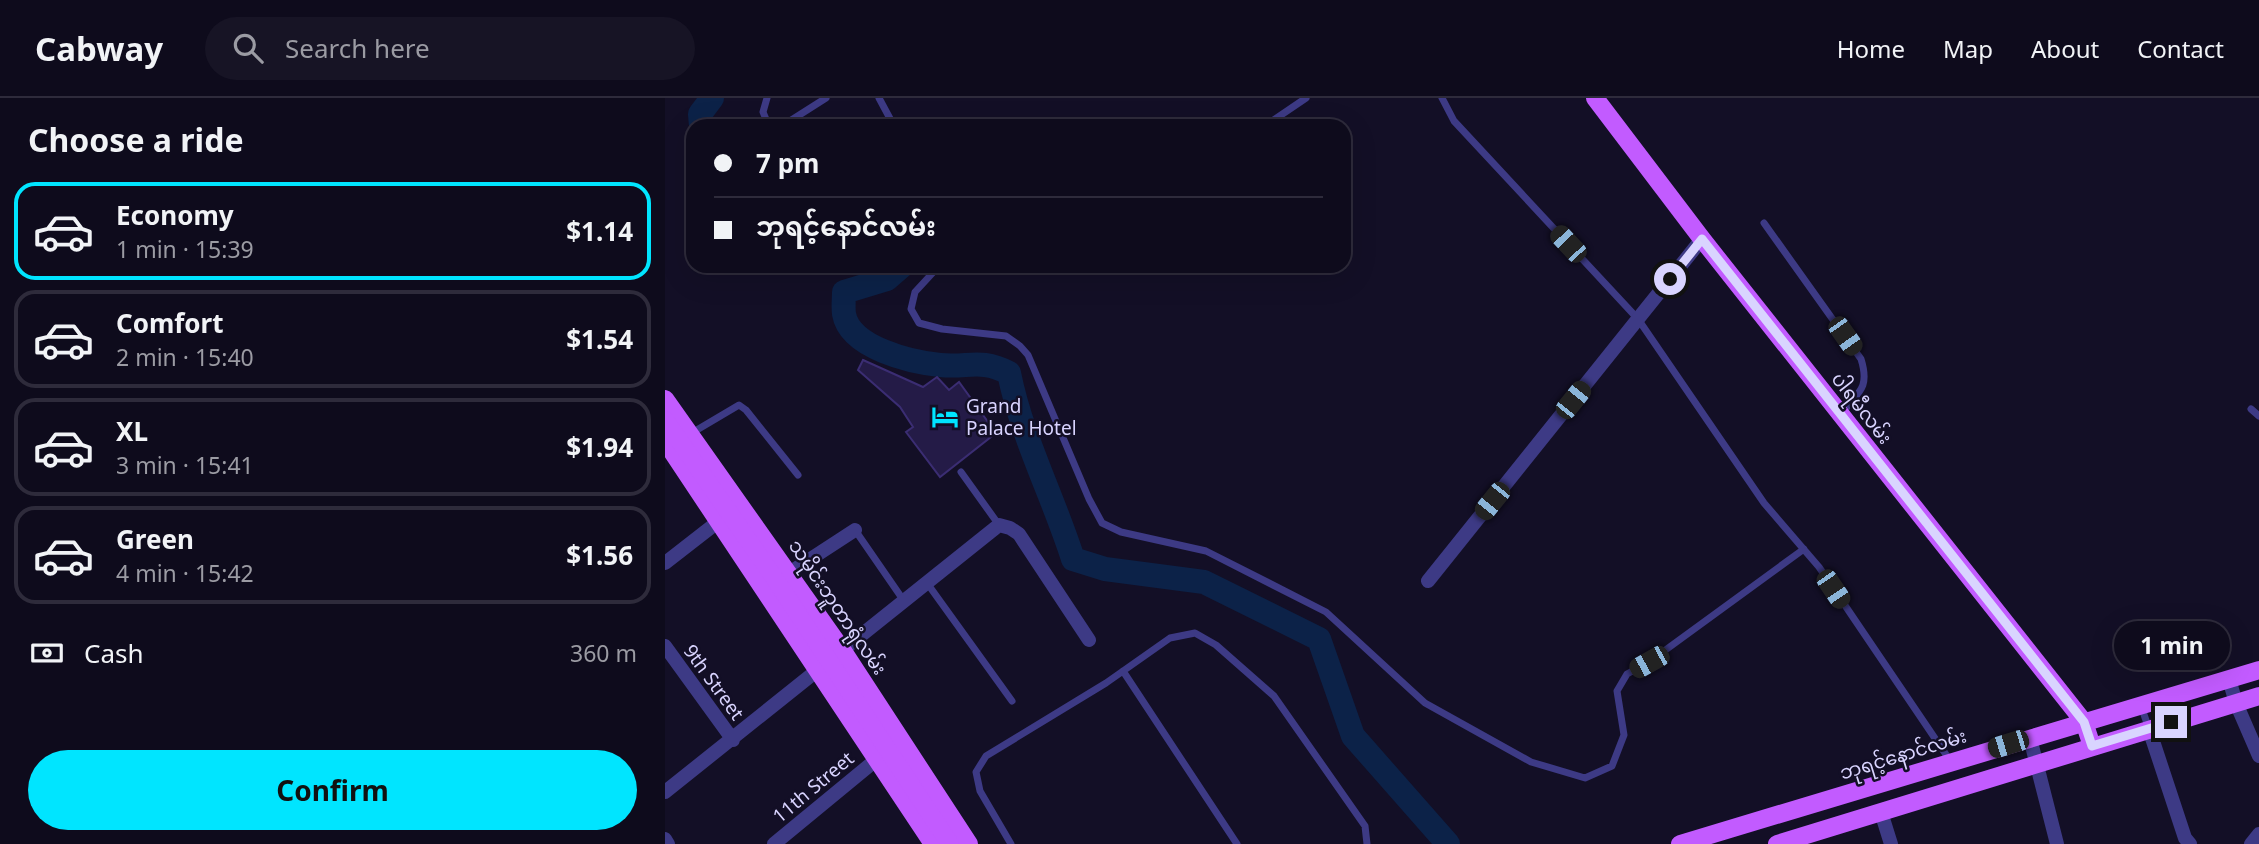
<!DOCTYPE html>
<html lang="en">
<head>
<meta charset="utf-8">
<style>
  :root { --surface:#0e0b1c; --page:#171425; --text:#f1f3f6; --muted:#9b9ba3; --line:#2e2b3b; --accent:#00e5ff }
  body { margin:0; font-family:"Noto Sans","Noto Sans Myanmar",sans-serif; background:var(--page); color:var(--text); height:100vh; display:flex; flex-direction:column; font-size:26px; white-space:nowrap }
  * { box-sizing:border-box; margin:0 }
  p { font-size:23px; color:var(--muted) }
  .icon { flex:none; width:38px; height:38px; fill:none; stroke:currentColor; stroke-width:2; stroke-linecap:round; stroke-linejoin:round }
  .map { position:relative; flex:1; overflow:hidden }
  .side { display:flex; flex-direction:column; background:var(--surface); width:665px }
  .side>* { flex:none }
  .banner { position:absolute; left:21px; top:21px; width:665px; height:154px; border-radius:21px; box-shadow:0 7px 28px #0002,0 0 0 2px var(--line); display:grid; align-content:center; height:154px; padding:0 28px; background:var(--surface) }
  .end { position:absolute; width:32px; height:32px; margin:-16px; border:9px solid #d9d4ff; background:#111; box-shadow:0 0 0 4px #111 }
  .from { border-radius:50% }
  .bubble { position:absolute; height:49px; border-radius:24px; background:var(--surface); box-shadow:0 7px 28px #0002,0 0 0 2px var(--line); font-size:23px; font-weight:700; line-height:49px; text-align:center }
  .car { position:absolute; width:21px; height:42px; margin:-21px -10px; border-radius:9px; box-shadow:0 0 5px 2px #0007; background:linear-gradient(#222 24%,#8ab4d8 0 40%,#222 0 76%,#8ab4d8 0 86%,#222 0) }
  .banner b { display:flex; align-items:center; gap:24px; height:66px; font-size:26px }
  .banner b+b { border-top:2px solid var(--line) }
  .banner i { width:18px; height:18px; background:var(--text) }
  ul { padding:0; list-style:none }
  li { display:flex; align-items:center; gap:21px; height:98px; margin:0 14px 10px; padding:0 14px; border:4px solid var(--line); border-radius:21px }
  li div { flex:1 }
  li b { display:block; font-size:26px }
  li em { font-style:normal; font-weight:700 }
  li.selected { border-color:var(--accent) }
  li>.icon { width:63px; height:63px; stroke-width:1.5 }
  h2 { padding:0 28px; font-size:32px; line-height:84px }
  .pay { display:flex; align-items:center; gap:18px; height:77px; padding:0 28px; font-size:26px }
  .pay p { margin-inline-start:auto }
  .primary-button { display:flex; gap:14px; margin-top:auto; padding:14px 28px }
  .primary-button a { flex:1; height:80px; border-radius:42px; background:var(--accent); color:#111; font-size:28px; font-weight:700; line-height:80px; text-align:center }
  header { display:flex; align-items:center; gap:42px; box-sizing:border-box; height:98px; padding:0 35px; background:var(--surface); border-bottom:2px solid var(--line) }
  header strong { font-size:33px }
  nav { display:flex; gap:38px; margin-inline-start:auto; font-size:24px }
  .search { width:490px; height:63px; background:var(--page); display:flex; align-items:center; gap:18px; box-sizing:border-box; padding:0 24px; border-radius:38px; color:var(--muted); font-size:26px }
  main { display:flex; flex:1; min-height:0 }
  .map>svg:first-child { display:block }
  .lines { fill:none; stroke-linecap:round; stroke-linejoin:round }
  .river { stroke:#0c2248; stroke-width:24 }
  .building { fill:#241b47; stroke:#3b2d73; stroke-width:2 }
  .service { stroke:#3d3a85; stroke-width:7 }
  .minor { stroke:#3d3a85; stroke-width:14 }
  .primary { stroke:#c25bff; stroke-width:18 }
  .primary-bridge { stroke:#c25bff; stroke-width:18 }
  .route { stroke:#d9d4ff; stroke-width:9 }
  .labels { text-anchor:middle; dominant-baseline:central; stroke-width:5; stroke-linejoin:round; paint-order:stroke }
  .poi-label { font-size:19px; fill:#d9d4ff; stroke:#130f26; text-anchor:start }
  .street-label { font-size:19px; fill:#d9d4ff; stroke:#130f26 }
</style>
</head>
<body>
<header>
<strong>Cabway</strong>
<div class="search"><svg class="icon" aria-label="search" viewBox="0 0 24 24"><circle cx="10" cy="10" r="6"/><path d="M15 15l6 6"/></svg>Search here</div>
<nav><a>Home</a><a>Map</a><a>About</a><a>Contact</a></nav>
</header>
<main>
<section class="side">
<h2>Choose a ride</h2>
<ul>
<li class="selected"><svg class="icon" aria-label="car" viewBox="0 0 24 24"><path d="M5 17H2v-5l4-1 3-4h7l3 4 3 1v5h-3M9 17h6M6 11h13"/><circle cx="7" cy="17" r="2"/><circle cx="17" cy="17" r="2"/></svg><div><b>Economy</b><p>1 min · 15:39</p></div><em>$1.14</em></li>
<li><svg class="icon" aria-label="car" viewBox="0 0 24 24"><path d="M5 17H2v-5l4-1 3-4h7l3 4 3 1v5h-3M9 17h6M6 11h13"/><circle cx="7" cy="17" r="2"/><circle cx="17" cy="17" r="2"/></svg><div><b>Comfort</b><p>2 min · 15:40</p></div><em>$1.54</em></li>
<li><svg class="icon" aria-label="car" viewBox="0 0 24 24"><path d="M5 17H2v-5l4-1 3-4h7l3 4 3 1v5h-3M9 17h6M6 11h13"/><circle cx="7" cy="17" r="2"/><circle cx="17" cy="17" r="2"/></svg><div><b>XL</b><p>3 min · 15:41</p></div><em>$1.94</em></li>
<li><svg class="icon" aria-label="car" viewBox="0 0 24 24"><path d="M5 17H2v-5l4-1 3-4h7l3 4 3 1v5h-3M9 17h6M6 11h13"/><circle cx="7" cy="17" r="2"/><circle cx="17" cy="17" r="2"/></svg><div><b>Green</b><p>4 min · 15:42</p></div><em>$1.56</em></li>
</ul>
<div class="pay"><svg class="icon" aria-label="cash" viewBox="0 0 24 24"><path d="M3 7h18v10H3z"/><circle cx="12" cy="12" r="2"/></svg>Cash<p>360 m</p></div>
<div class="primary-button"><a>Confirm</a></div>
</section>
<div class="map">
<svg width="1594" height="746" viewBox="0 0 1594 746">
  <rect width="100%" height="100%" fill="#130f26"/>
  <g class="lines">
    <!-- river -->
    <path class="river" d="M36 28 35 16 47 0
      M237 168 222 181 179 194C179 201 178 209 179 216 185 250 246 264 275 267 304 270 315 260 344 275 357 340 388 398 408 461L440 471 539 484 654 541 688 638 783 746"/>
  </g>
  <!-- building -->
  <path class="building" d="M198 262 258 289 272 279 284 292 294 284 331 335 275 379 241 334 248 329 235 309 193 272Z"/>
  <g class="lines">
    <!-- service -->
    <path class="service" d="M102 0 98 14 103 26 111 28
      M214 0 229 28
      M777 0 789 23 973 221 1099 405 1154 469 1286 664
      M117 28 161 0
      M600 28 641 0
      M1099 125 1196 261C1205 290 1194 294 1176 316
      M274 168 250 194 246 211 254 225 277 231 341 238 355 248 363 257 424 401 437 425 456 434 541 453 661 514 760 605 866 664 920 680 947 668 959 637 952 593 962 576 984 564 1139 451
      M1586 311 1594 318
      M25 336 74 307 81 312 133 377
      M296 374 334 427
      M190 432 239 503
      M262 485 347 603
      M458 573 572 746
      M1476 608 1484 631
      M346 746 315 693 311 674 321 658 441 585 505 540 530 535 551 547 609 598 700 728 702 746"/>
    <!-- minor -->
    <path class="minor" d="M0 465 54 423
      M124 475 190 432
      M763 483 1037 141
      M0 548 68 642
      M1564 581 1571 605 1594 658
      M1484 631 1520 740 1525 746
      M1365 640 1392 746
      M0 694 334 427 345 430 354 436 424 542
      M1216 714 1226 746
      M0 741 3 746
      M109 746 212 661
      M1586 746 1594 736"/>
    <!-- primary -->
    <path class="primary" d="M930 0 1037 141 1419 624 1427 648
      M0 301 178 553 304 746
      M0 343 268 746
      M1015 746 1594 572
      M1112 746 1594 598"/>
    <!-- primary-bridge -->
    <path class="primary-bridge" d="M0 322 108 478 285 746"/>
  </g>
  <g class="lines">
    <!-- route -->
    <path class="route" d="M1005 181 1037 141 1419 624 1427 648 1506 624"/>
  </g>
  <!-- icons -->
  <defs>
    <symbol id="hotel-bare" viewBox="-9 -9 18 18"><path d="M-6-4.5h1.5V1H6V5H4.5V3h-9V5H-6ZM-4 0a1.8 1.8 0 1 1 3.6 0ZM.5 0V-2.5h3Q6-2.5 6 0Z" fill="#00e5ff" stroke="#130f26" stroke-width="2.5" paint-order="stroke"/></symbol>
  </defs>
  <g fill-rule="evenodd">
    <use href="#hotel-bare" x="261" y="300" width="38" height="38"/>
  </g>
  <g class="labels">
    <!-- poi labels -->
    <g class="poi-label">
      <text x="301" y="308">Grand<tspan x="301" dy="22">Palace Hotel</tspan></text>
    </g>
    <!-- street labels -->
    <g class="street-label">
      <text transform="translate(1197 310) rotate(52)">ပါရမီလမ်း</text>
      <text transform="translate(173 509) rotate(56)">သမိုင်းဘူတာရုံလမ်း</text>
      <text transform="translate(49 584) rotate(54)">9th Street</text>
      <text transform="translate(1238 656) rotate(-17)">ဘုရင့်နောင်လမ်း</text>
      <text transform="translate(148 689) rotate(-40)">11th Street</text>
    </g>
  </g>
</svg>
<i class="end from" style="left:1005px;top:181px"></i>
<i class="end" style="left:1506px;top:624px"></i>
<div class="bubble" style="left:1449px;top:523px;width:116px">1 min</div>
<i class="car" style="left:903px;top:146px;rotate:317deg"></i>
<i class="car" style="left:1180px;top:238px;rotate:145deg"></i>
<i class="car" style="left:908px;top:302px;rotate:39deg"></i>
<i class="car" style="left:827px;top:403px;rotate:219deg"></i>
<i class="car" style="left:1168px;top:491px;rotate:146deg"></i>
<i class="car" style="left:984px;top:564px;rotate:241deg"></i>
<i class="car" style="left:1343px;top:646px;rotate:253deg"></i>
<div class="banner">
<b><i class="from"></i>7 pm</b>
<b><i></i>ဘုရင့်နောင်လမ်း</b>
</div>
</div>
</main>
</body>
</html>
